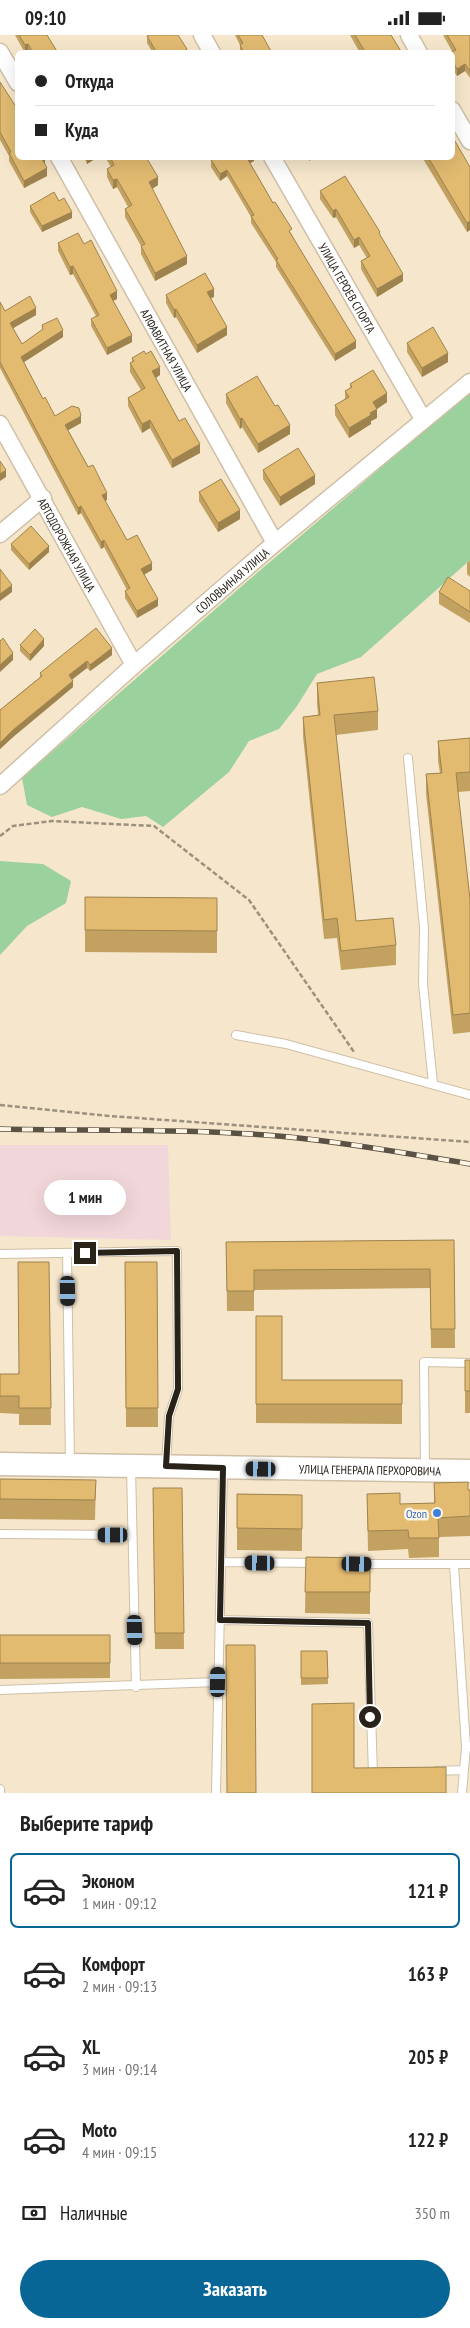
<!DOCTYPE html>
<html lang="ru">
<head>
<meta charset="utf-8">
<style>
  :root { --surface:#fff; --page:#f2f2f2; --text:#222; --muted:#767676; --line:#e0e0e0; --accent:#076695 }
  body { margin:0; font-family:"PT Sans Narrow",sans-serif; background:var(--page); color:var(--text); height:100vh; display:flex; flex-direction:column; font-size:19px; white-space:nowrap }
  * { box-sizing:border-box; margin:0 }
  p { font-size:16px; color:var(--muted) }
  .icon { flex:none; width:28px; height:28px; fill:none; stroke:currentColor; stroke-width:2; stroke-linecap:round; stroke-linejoin:round }
  .map { position:relative; height:1758px; overflow:hidden }
  .details { display:flex; flex-direction:column; background:var(--surface); flex:1 }
  .details>* { flex:none }
  .banner { position:absolute; left:15px; top:15px; width:440px; height:110px; border-radius:8px; box-shadow:0 5px 20px #0002; display:grid; align-content:center; height:110px; padding:0 20px; background:var(--surface) }
  .end { position:absolute; width:22px; height:22px; margin:-11px; border:6px solid #282218; background:#fff; box-shadow:0 0 0 2px #fff }
  .from { border-radius:50% }
  .bubble { position:absolute; height:35px; border-radius:18px; background:var(--surface); box-shadow:0 5px 20px #0002; font-size:16px; font-weight:700; line-height:35px; text-align:center }
  .car { position:absolute; width:15px; height:30px; margin:-15px -8px; border-radius:6px; box-shadow:0 0 4px 1px #0007; background:linear-gradient(#222 24%,#8ab4d8 0 40%,#222 0 76%,#8ab4d8 0 86%,#222 0) }
  .banner b { display:flex; align-items:center; gap:18px; height:48px; font-size:19px }
  .banner b+b { border-top:1px solid var(--line) }
  .banner i { width:12px; height:12px; background:var(--text) }
  ul { padding:0; list-style:none }
  li { display:flex; align-items:center; gap:15px; height:75px; margin:0 10px 8px; padding:0 10px; border:2px solid transparent; border-radius:8px }
  li div { flex:1 }
  li b { display:block; font-size:19px }
  li em { font-style:normal; font-weight:700 }
  li.current { border-color:var(--accent) }
  li>.icon { width:45px; height:45px; stroke-width:1.5 }
  h2 { padding:0 20px; font-size:22px; line-height:60px }
  .pay { display:flex; align-items:center; gap:12px; height:55px; padding:0 20px; font-size:19px }
  .pay p { margin-inline-start:auto }
  .primary-button { display:flex; gap:10px; margin-top:auto; padding:10px 20px }
  .primary-button a { flex:1; height:58px; border-radius:30px; background:var(--accent); color:#fff; font-size:20px; font-weight:700; line-height:58px; text-align:center }
  .status { display:flex; justify-content:space-between; align-items:center; height:35px; padding:0 25px; background:var(--surface); direction:ltr }
  .status svg { height:14px; fill:currentColor }
  .map>svg:first-child { display:block }
  .industrial { fill:#f2d7da }
  .green { fill:#9bd19c }
  .lines { fill:none; stroke-linecap:round; stroke-linejoin:round }
  .lane-casing { stroke:#cebfa6; stroke-width:10 }
  .street-casing { stroke:#cebfa6; stroke-width:19 }
  .secondary-casing { stroke:#cebfa6; stroke-width:25 }
  .path { stroke:#9c917e; stroke-width:2.5; stroke-dasharray:5 2.5; stroke-linecap:butt }
  .lane { stroke:#fff; stroke-width:8 }
  .street { stroke:#fff; stroke-width:16 }
  .secondary { stroke:#fff; stroke-width:22 }
  .rail-casing { stroke:#5a5244; stroke-width:5.5 }
  .rail { stroke:#fef5e5; stroke-width:4; stroke-dasharray:11; stroke-linecap:butt }
  .wall { fill:#c2a161 }
  .shaded-wall { fill:#9e834f }
  .building { fill:#e2bb71; stroke:#9e834f }
  .route { stroke:#282218; stroke-width:6 }
  .shop-dot { fill:#3f7fe0; stroke:#fef5e5; stroke-width:2 }
  .labels { text-anchor:middle; dominant-baseline:central; stroke-width:5; stroke-linejoin:round; paint-order:stroke }
  .street-label { font-size:12px; fill:#282218; stroke:#fef5e5 }
  .shop-label { font-size:12px; fill:#366cbe; stroke:#fef5e5; text-anchor:end }
</style>
</head>
<body>
<div class="status"><b>09:10</b><svg viewBox="0 0 49 12"><path d="M0 12V9h3v3zM5 12V6h3v6zM10 12V3h3v9zM15 12V0h3v12zM26 1h20v11H26zM47 4h2v5h-2z"/></svg></div>
<div class="map">
<svg width="470" height="1758" viewBox="0 0 470 1758">
  <rect width="100%" height="100%" fill="#f6e7cc"/>
  <!-- industrial -->
  <path class="industrial" d="M0 1110H168L171 1205 0 1201Z"/>
  <!-- green -->
  <path class="green" d="M470 357V525L361 622 317 639 297 671 279 694 249 706 229 737 163 792 146 781 121 784 82 772 52 782 27 770 22 743 250 544Z
    M0 826 43 829 71 846 66 868 27 891 0 920Z"/>
  <g class="lines">
    <defs>
      <path id="lane" d="M408 723 424 893 423 949 433 1049
        M236 1000 286 1009 470 1060
        M67 1218 70 1428
        M0 1219 177 1216 178 1354 169 1381 166 1429
        M131 1433 136 1652
        M425 1433 424 1327 470 1328
        M0 1499 132 1500
        M221 1527 316 1528
        M362 1529H470
        M454 1530 466 1712H470
        M220 1585 368 1588 373 1739H375
        M0 1655 218 1647
        M436 1736 464 1735
        M0 1754V1758
        M216 1758 223 1435
        M462 1758 466 1712"/>
      <g id="street">
        <path d="M202 0 212 18"/>
        <path d="M409 0 419 18"/>
        <path d="M0 17 18 48"/>
        <path d="M452 75 470 106"/>
        <path id="s1" d="M59 122 275 508"/>
        <path id="s2" d="M272 122 423 384"/>
        <path id="s3" d="M0 389 134 630"/>
        <path d="M0 499 43 463"/>
        <path id="s4" d="M0 751 134 630 275 508 470 347"/>
      </g>
      <g id="secondary">
        <path id="s5" d="M0 1429 470 1436"/>
      </g>
    </defs>
    <!-- lane casing -->
    <use href="#lane" class="lane-casing"/>
    <!-- street casing -->
    <use href="#street" class="street-casing"/>
    <!-- secondary casing -->
    <use href="#secondary" class="secondary-casing"/>
    <!-- path -->
    <path class="path" d="M0 801 13 791 52 786 154 791 249 865 354 1017
      M0 1070 110 1081 470 1107"/>
    <!-- lane -->
    <use href="#lane" class="lane"/>
    <!-- street -->
    <use href="#street" class="street"/>
    <!-- secondary -->
    <use href="#secondary" class="secondary"/>
    <defs>
      <path id="rail" d="M0 1094C96 1096 193 1093 289 1102 350 1108 410 1119 470 1129"/>
    </defs>
    <!-- rail casing -->
    <use href="#rail" class="rail-casing"/>
    <!-- rail -->
    <use href="#rail" class="rail"/>
  </g>
  <!-- wall -->
  <path class="wall" d="M15 0H47L58 18H25Z
    M235 0H262L272 18H240V10Z
    M350 0H391L402 18H360Z
    M443 0H470V43L465 36 457 41 452 33V16Z
    M147 1 187 18H153L147 8Z
    M0 47 45 130 47 141 24 153 9 126V121L0 105Z
    M84 122H98L87 129Z
    M105 122H132L158 150 152 154 187 229 155 246 141 219V211L125 182V174L128 172 117 152 113 154 107 142V134L111 132Z
    M254 122V126L250 128 292 200 356 313 335 326 276 232V227L251 188V182L227 141 220 146 211 132V125Z
    M422 122H452L470 132V195L467 197Z
    M320 156 380 200 403 246 377 262 361 234V226L367 223 359 210 354 213 336 182 333 183 320 164Z
    M59 166 72 183 42 197 30 177V171Z
    M58 208 84 209 117 264 113 266 132 307 107 320 91 291V284L96 281 73 239 70 240 58 216Z
    M166 260 214 262 211 263 227 300 197 318 176 282 174 283 166 268Z
    M0 267 5 276 36 280 13 293 22 309 42 295V290L63 302 24 327 43 364 55 381 81 388 68 395 107 465 105 466 127 505 152 535 144 540 158 571 137 583 125 563V556L127 555 104 512 101 514 81 478 78 480 0 333Z
    M407 308 448 327 422 342 407 317Z
    M132 323 160 340 156 343 179 386 200 418 172 433 150 393 142 398 128 371V363L141 355 130 337V328L132 327Z
    M350 349 387 367 377 374V383L371 386V389L349 403 335 380V370L345 364V356L350 353Z
    M226 359 290 399 258 418 242 392 240 394 226 368Z
    M263 435 315 449 280 471 263 444Z
    M199 457 240 484 218 497 199 466Z
    M11 509 49 517 29 535 11 515Z
    M470 525V542L467 539V528Z
    M470 556V588L439 569V557Z
    M20 610 44 611 30 626 20 616Z
    M112 620 90 636 87 633 72 644 73 652 13 702 0 714V675L40 642V638Z
    M317 648 378 676V695L336 700 356 886 396 910V930L341 935 337 903 324 904 303 701V682L318 680 317 668Z
    M470 703V756L458 757 470 864V997L453 999 426 759V739L440 738 438 726V706Z
    M85 862 217 863V918L85 917Z
    M454 1205 455 1313H431L430 1253 254 1255V1276H227L226 1207Z
    M49 1227 51 1390H19V1379L0 1378V1339H18Z
    M125 1227H157L158 1392H126Z
    M256 1281 282 1345H402V1389L256 1388Z
    M465 1325H470V1378H465Z
    M0 1444 96 1445 95 1485 0 1484Z
    M434 1448 470 1455V1501L439 1502V1522L409 1523 408 1514 368 1516 367 1459 400 1469 434 1468Z
    M153 1453H182L184 1614H155Z
    M237 1459 302 1460V1516L237 1515Z
    M306 1522 370 1523V1579L305 1578Z
    M0 1600H110V1643L0 1644Z
    M301 1616H327L328 1649 301 1650Z"/>
  <!-- shaded-wall -->
  <path class="shaded-wall" d="M28 9V17L25 18V10Z
    M465 29V36L457 41V34Z
    M45 122V130L42 124Z
    M87 122H98L87 129Z
    M248 122H254V126L247 130V123Z
    M309 122H315L309 126Z
    M47 133V141L24 153V146Z
    M227 135V141L220 146V139Z
    M158 142V150L149 156V147Z
    M117 144V152L113 154V145Z
    M336 174V182L333 183V176Z
    M72 177V183L42 197V191Z
    M470 186V195L467 197V188Z
    M359 202V210L354 213V205Z
    M187 221V229L155 246V238Z
    M73 231V239L70 240V232Z
    M403 239V246L377 262V254Z
    M214 254V262L207 265V257Z
    M117 256V264L110 267V260Z
    M36 273V280L10 295V288Z
    M176 274V282L174 283V275Z
    M227 292V300L197 318V310Z
    M63 295V302L21 329V322Z
    M132 300V307L107 320V313Z
    M356 306V313L335 326V319Z
    M448 318V327L422 342V333Z
    M160 332V340L152 345V336Z
    M387 358V367L377 374V383L371 386V389L349 403V393L370 378 373 367Z
    M81 381V388L65 397V390Z
    M242 383V392L240 394V384Z
    M150 385V393L142 398V389Z
    M290 390V399L258 418V409Z
    M200 409V418L172 433V425Z
    M6 435V442L0 446V439Z
    M315 440V449L280 471V462Z
    M107 458V465L102 467V460Z
    M81 471V478L78 480V473Z
    M240 475V484L218 497V488Z
    M104 505V512L101 514V507Z
    M49 511V517L29 535V529Z
    M152 528V535L141 541V534Z
    M12 550V557L0 566V559Z
    M158 564V571L137 583V576Z
    M44 604V611L30 626V620Z
    M112 613V620L90 636V630Z
    M13 618V625L0 637V630Z
    M87 626V633L69 647V640Z
    M73 646V652L13 702 0 714V708L13 695Z"/>
  <!-- building -->
  <path class="building" d="M19 0H47L58 18H33L28 9 25 10Z
    M150 0H178L187 14 184 16 185 18H157L147 1Z
    M238 0H262L272 18H244L240 10 243 8Z
    M355 0H391L402 18H366Z
    M447 0H470V36L465 29 457 34 452 26V18H450L456 15Z
    M0 47 18 75V122H45L42 124 47 133 24 146 9 118 11 117 0 97Z
    M452 101 470 132V186L467 188 428 122H452Z
    M110 122H132L133 124 136 122H146L158 142 149 147 187 221 155 238 141 211 145 209 125 174 132 170 117 144 113 145 107 134 114 130Z
    M215 122H248L247 123 273 168 275 167 292 194 289 196 356 306 335 319 276 225 278 224 251 181 254 180 227 135 220 139 211 125Z
    M345 141 380 197 379 198 403 239 377 254 361 226 370 221 359 202 354 205 336 174 333 176 320 156Z
    M54 157 59 166 64 163 72 177 42 191 30 171Z
    M78 198 84 209 91 205 117 256 110 260 132 300 107 313 91 284 99 280 73 231 70 232 58 208Z
    M205 238 214 254 207 257 227 292 197 310 176 274 174 275 166 260Z
    M30 261 36 273 10 288 22 309 43 294 42 290 57 283 63 295 21 322 43 364 45 362 55 381 72 371 79 373 81 381 65 390 88 432 93 430 107 458 102 460 127 505 137 500 152 528 141 534 158 564 137 576 125 556 130 553 104 505 101 507 81 471 78 473 0 327V267L5 276Z
    M433 292 448 318 422 333 407 308Z
    M144 316 146 319 151 316 160 332 152 336 179 386 185 383 200 409 172 425 150 385 142 389 128 363 145 353 130 328 134 326 132 323Z
    M373 335 387 358 373 367 377 374 370 378 371 380 349 393 335 370 349 362 345 356 352 352 350 349Z
    M257 341 275 371 278 370 290 390 258 409 242 383 240 384 226 359Z
    M298 413 315 440 280 462 263 435Z
    M0 426 6 435 0 439Z
    M221 444 240 475 218 488 199 457Z
    M31 491 49 511 29 529 11 509Z
    M0 534 12 550 0 559Z
    M448 542 470 556V577L439 557Z
    M96 593 112 613 90 630 87 626 69 640 73 646 13 695 0 708V675L42 641 40 638Z
    M35 594 44 604 30 620 20 610Z
    M3 603 13 618 0 630V606Z
    M374 642 378 676 334 680 356 886 393 883 396 910 341 916 337 883 324 885 303 682 320 680 317 648Z
    M470 703V737L456 738 470 864V978L453 980 426 739 442 738 438 706Z
    M85 862 217 863V896L85 895Z
    M454 1205 455 1294H431L430 1234 254 1235V1256H227L226 1207Z
    M18 1227H49L51 1373H19V1361H0V1339H19Z
    M125 1227H157L158 1373H126Z
    M256 1281H282V1345H402V1369H256Z
    M465 1325H470V1356H465Z
    M0 1444 96 1445 95 1465 0 1464Z
    M468 1447V1455H470V1481L438 1483 439 1503H409L408 1495 368 1496 367 1459 400 1458V1469L435 1468 434 1448Z
    M153 1453H182L184 1598H155Z
    M237 1459 302 1460V1494L237 1493Z
    M306 1522 370 1523V1557H305Z
    M0 1600H110V1628H0Z
    M226 1610H255L256 1758H227Z
    M301 1616H327L328 1643H301Z
    M354 1668V1733L446 1732V1758H312V1669Z"/>
  <g class="lines">
    <!-- route -->
    <path class="route" d="M85 1218 177 1216 178 1354 169 1381 166 1431 223 1433 220 1585 368 1588 370 1682"/>
  </g>
  <!-- markers -->
  <circle class="shop-dot" cx="437" cy="1478" r="5"/>
  <g class="labels">
    <!-- street labels -->
    <g class="street-label">
      <text stroke="none"><textPath href="#s2" startOffset="151">УЛИЦА ГЕРОЕВ СПОРТА</textPath></text>
      <text stroke="none"><textPath href="#s1" startOffset="221">АЛФАВИТНАЯ УЛИЦА</textPath></text>
      <text stroke="none"><textPath href="#s3" startOffset="138">АВТОДОРОЖНАЯ УЛИЦА</textPath></text>
      <text stroke="none"><textPath href="#s4" startOffset="310">СОЛОВЬИНАЯ УЛИЦА</textPath></text>
      <text stroke="none"><textPath href="#s5" startOffset="370">УЛИЦА ГЕНЕРАЛА ПЕРХОРОВИЧА</textPath></text>
    </g>
    <!-- shop labels -->
    <g class="shop-label">
      <text x="427" y="1478">Ozon</text>
    </g>
  </g>
</svg>
<i class="end from" style="left:370px;top:1682px"></i>
<i class="end" style="left:85px;top:1218px"></i>
<div class="bubble" style="left:44px;top:1145px;width:82px">1 мин</div>
<i class="car" style="left:68px;top:1256px;rotate:179deg"></i>
<i class="car" style="left:261px;top:1434px;rotate:271deg"></i>
<i class="car" style="left:113px;top:1500px;rotate:270deg"></i>
<i class="car" style="left:260px;top:1528px;rotate:271deg"></i>
<i class="car" style="left:357px;top:1529px;rotate:91deg"></i>
<i class="car" style="left:135px;top:1595px;rotate:178deg"></i>
<i class="car" style="left:218px;top:1647px;rotate:1deg"></i>
<div class="banner">
<b><i class="from"></i>Откуда</b>
<b><i></i>Куда</b>
</div>
</div>
<section class="details">
<h2>Выберите тариф</h2>
<ul>
<li class="current"><svg class="icon" aria-label="car" viewBox="0 0 24 24"><path d="M5 17H2v-5l4-1 3-4h7l3 4 3 1v5h-3M9 17h6M6 11h13"/><circle cx="7" cy="17" r="2"/><circle cx="17" cy="17" r="2"/></svg><div><b>Эконом</b><p>1 мин · 09:12</p></div><em>121 ₽</em></li>
<li><svg class="icon" aria-label="car" viewBox="0 0 24 24"><path d="M5 17H2v-5l4-1 3-4h7l3 4 3 1v5h-3M9 17h6M6 11h13"/><circle cx="7" cy="17" r="2"/><circle cx="17" cy="17" r="2"/></svg><div><b>Комфорт</b><p>2 мин · 09:13</p></div><em>163 ₽</em></li>
<li><svg class="icon" aria-label="car" viewBox="0 0 24 24"><path d="M5 17H2v-5l4-1 3-4h7l3 4 3 1v5h-3M9 17h6M6 11h13"/><circle cx="7" cy="17" r="2"/><circle cx="17" cy="17" r="2"/></svg><div><b>XL</b><p>3 мин · 09:14</p></div><em>205 ₽</em></li>
<li><svg class="icon" aria-label="car" viewBox="0 0 24 24"><path d="M5 17H2v-5l4-1 3-4h7l3 4 3 1v5h-3M9 17h6M6 11h13"/><circle cx="7" cy="17" r="2"/><circle cx="17" cy="17" r="2"/></svg><div><b>Moto</b><p>4 мин · 09:15</p></div><em>122 ₽</em></li>
</ul>
<div class="pay"><svg class="icon" aria-label="cash" viewBox="0 0 24 24"><path d="M3 7h18v10H3z"/><circle cx="12" cy="12" r="2"/></svg>Наличные<p>350 m</p></div>
<div class="primary-button"><a>Заказать</a></div>
</section>
</body>
</html>
